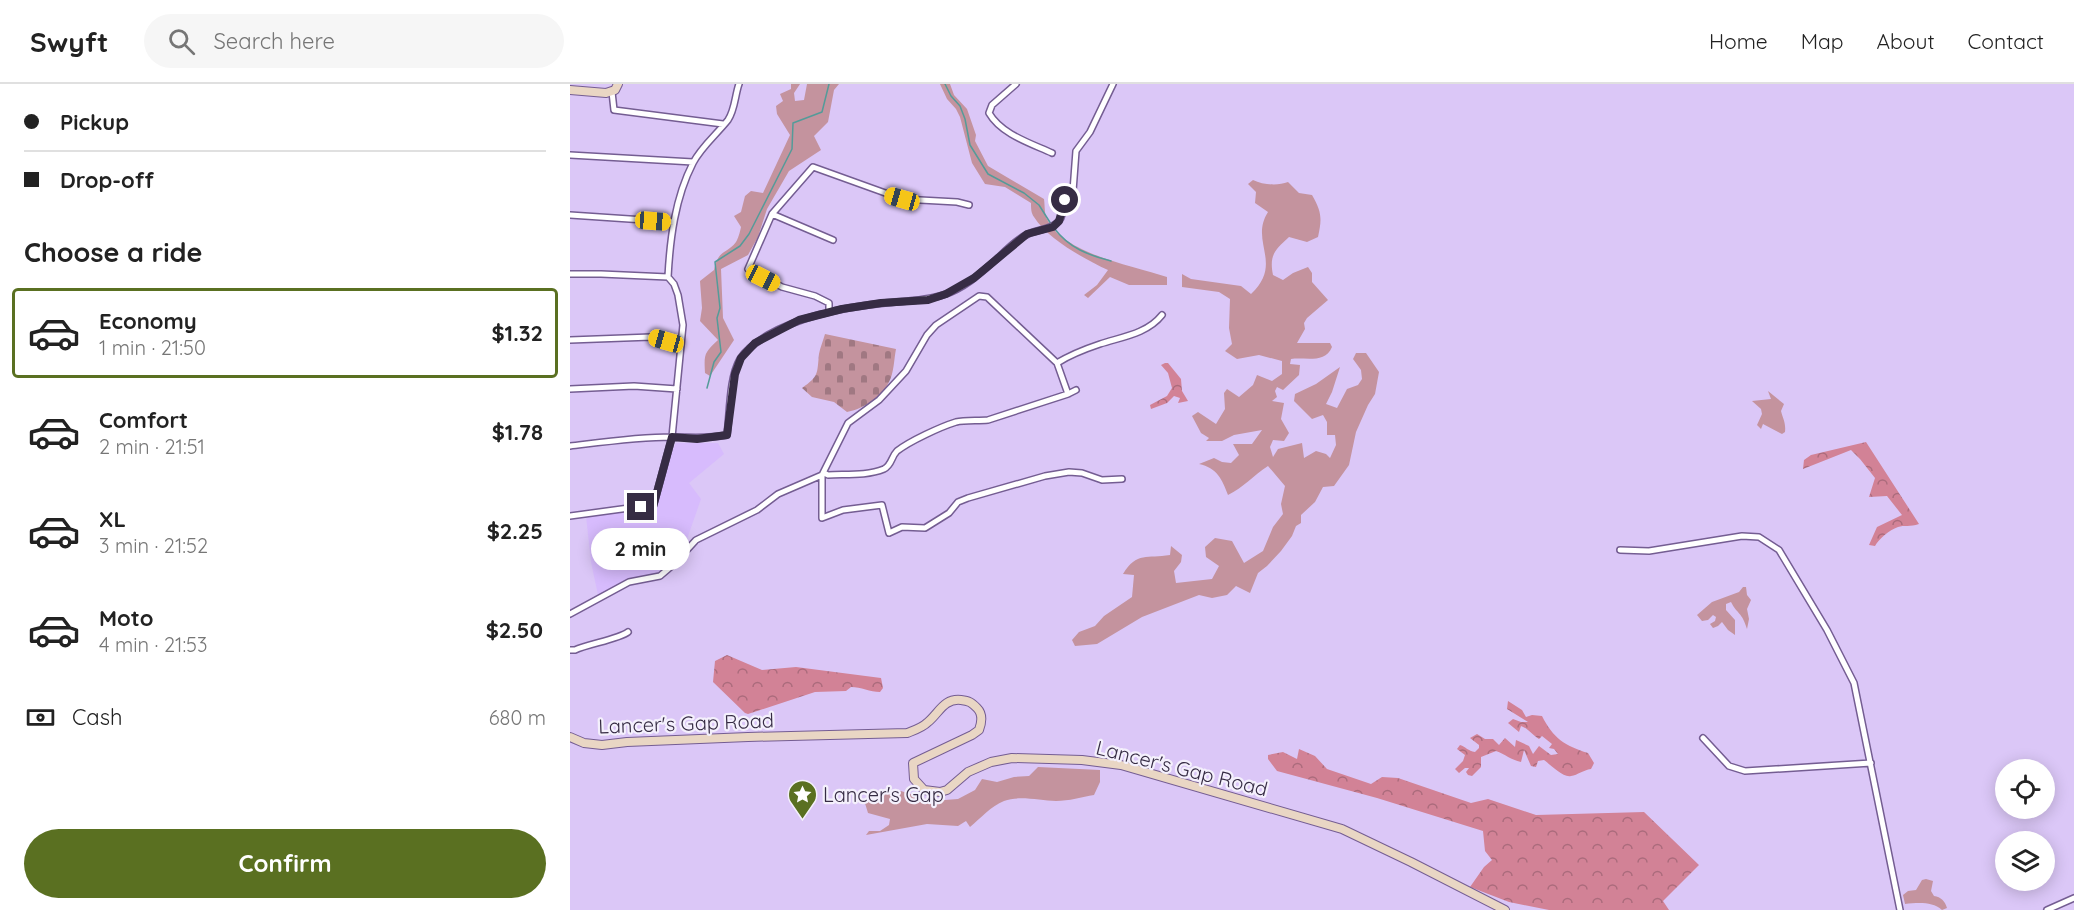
<!DOCTYPE html>
<html lang="en">
<head>
<meta charset="utf-8">
<style>
  :root { --surface:#fff; --page:#f6f6f6; --text:#222; --muted:#767676; --line:#e0e0e0; --accent:#5a7021 }
  body { margin:0; font-family:Quicksand,sans-serif; background:var(--page); color:var(--text); height:100vh; display:flex; flex-direction:column; font-size:22px; white-space:nowrap }
  * { box-sizing:border-box; margin:0 }
  p { font-size:20px; color:var(--muted) }
  .icon { flex:none; width:33px; height:33px; fill:none; stroke:currentColor; stroke-width:2; stroke-linecap:round; stroke-linejoin:round }
  .map { position:relative; flex:1; overflow:hidden }
  .sheet { display:flex; flex-direction:column; background:var(--surface); width:570px }
  .sheet>* { flex:none }
  .hud { display:grid; align-content:center; height:132px; padding:0 24px; background:var(--surface) }
  .tools { position:absolute; left:1425px; top:675px; display:grid; gap:12px }
  .tools a { display:grid; place-items:center; width:60px; height:60px; border-radius:50%; background:var(--surface); box-shadow:0 3px 15px #0003; font-size:30px }
  .end { position:absolute; width:27px; height:27px; margin:-14px; border:8px solid #362c44; background:#fff; box-shadow:0 0 0 3px #fff }
  .from { border-radius:50% }
  .bubble { position:absolute; height:42px; border-radius:21px; background:var(--surface); box-shadow:0 3px 15px #0003; font-size:20px; font-weight:700; line-height:42px; text-align:center }
  .car { position:absolute; width:18px; height:36px; margin:-18px -9px; border-radius:8px; box-shadow:0 0 4px 2px #0007; background:linear-gradient(#f5c518 24%,#345 0 40%,#f5c518 0 76%,#345 0 86%,#f5c518 0) }
  .hud b { display:flex; align-items:center; gap:21px; height:57px; font-size:22px }
  .hud b+b { border-top:2px solid var(--line) }
  .hud i { width:15px; height:15px; background:var(--text) }
  ul { padding:0; list-style:none }
  li { display:flex; align-items:center; gap:18px; height:90px; margin:0 12px 9px; padding:0 12px; border:3px solid transparent; border-radius:6px }
  li div { flex:1 }
  li b { display:block; font-size:22px }
  li em { font-style:normal; font-weight:700 }
  li.active { border-color:var(--accent) }
  li>.icon { width:54px; height:54px; stroke-width:1.5 }
  h2 { padding:0 24px; font-size:27px; line-height:72px }
  .pay { display:flex; align-items:center; gap:15px; height:66px; padding:0 24px; font-size:22px }
  .pay p { margin-inline-start:auto }
  .button { display:flex; gap:12px; margin-top:auto; padding:12px 24px }
  .button a { flex:1; height:69px; border-radius:36px; background:var(--accent); color:#fff; font-size:24px; font-weight:700; line-height:69px; text-align:center }
  header { display:flex; align-items:center; gap:36px; box-sizing:border-box; height:84px; padding:0 30px; background:var(--surface); border-bottom:2px solid var(--line) }
  header strong { font-size:28px }
  nav { display:flex; gap:33px; margin-inline-start:auto; font-size:21px }
  .search { width:420px; height:54px; background:var(--page); display:flex; align-items:center; gap:15px; box-sizing:border-box; padding:0 21px; border-radius:33px; color:var(--muted); font-size:22px }
  main { display:flex; flex:1; min-height:0 }
  .map>svg:first-child { display:block }
  .built { fill:#d7bbfd }
  .grass { fill:#c4939e }
  .forest { fill:url(#forest-crowns) }
  .cemetery { fill:url(#cemetery-stones) }
  .lines { fill:none; stroke-linecap:round; stroke-linejoin:round }
  .stream { stroke:#549b99; stroke-width:1.5 }
  .street-casing { stroke:#745d92; stroke-width:8 }
  .secondary-casing { stroke:#745d92; stroke-width:10 }
  .street { stroke:#fff; stroke-width:5 }
  .secondary { stroke:#e9d6c4; stroke-width:8 }
  .route { stroke:#362c44; stroke-width:8 }
  .labels { text-anchor:middle; dominant-baseline:central; stroke-width:4.5; stroke-linejoin:round; paint-order:stroke }
  .street-label { font-size:20px; fill:#362c44; stroke:#f4f0fc }
  .poi-label { font-size:20px; fill:#362c44; stroke:#f4f0fc; text-anchor:start }
</style>
</head>
<body>
<header>
<strong>Swyft</strong>
<div class="search"><svg class="icon" aria-label="search" viewBox="0 0 24 24"><circle cx="10" cy="10" r="6"/><path d="M15 15l6 6"/></svg>Search here</div>
<nav><a>Home</a><a>Map</a><a>About</a><a>Contact</a></nav>
</header>
<main>
<section class="sheet">
<div class="hud">
<b><i class="from"></i>Pickup</b>
<b><i></i>Drop-off</b>
</div>
<h2>Choose a ride</h2>
<ul>
<li class="active"><svg class="icon" aria-label="car" viewBox="0 0 24 24"><path d="M5 17H2v-5l4-1 3-4h7l3 4 3 1v5h-3M9 17h6M6 11h13"/><circle cx="7" cy="17" r="2"/><circle cx="17" cy="17" r="2"/></svg><div><b>Economy</b><p>1 min · 21:50</p></div><em>$1.32</em></li>
<li><svg class="icon" aria-label="car" viewBox="0 0 24 24"><path d="M5 17H2v-5l4-1 3-4h7l3 4 3 1v5h-3M9 17h6M6 11h13"/><circle cx="7" cy="17" r="2"/><circle cx="17" cy="17" r="2"/></svg><div><b>Comfort</b><p>2 min · 21:51</p></div><em>$1.78</em></li>
<li><svg class="icon" aria-label="car" viewBox="0 0 24 24"><path d="M5 17H2v-5l4-1 3-4h7l3 4 3 1v5h-3M9 17h6M6 11h13"/><circle cx="7" cy="17" r="2"/><circle cx="17" cy="17" r="2"/></svg><div><b>XL</b><p>3 min · 21:52</p></div><em>$2.25</em></li>
<li><svg class="icon" aria-label="car" viewBox="0 0 24 24"><path d="M5 17H2v-5l4-1 3-4h7l3 4 3 1v5h-3M9 17h6M6 11h13"/><circle cx="7" cy="17" r="2"/><circle cx="17" cy="17" r="2"/></svg><div><b>Moto</b><p>4 min · 21:53</p></div><em>$2.50</em></li>
</ul>
<div class="pay"><svg class="icon" aria-label="cash" viewBox="0 0 24 24"><path d="M3 7h18v10H3z"/><circle cx="12" cy="12" r="2"/></svg>Cash<p>680 m</p></div>
<div class="button"><a>Confirm</a></div>
</section>
<div class="map">
<svg width="1504" height="826" viewBox="0 0 1504 826">
  <defs>
    <pattern id="forest-crowns" width="20" height="18" patternUnits="userSpaceOnUse" patternTransform="scale(1.5)"><rect width="20" height="18" fill="#d28296"/><path d="M2 6a3 3 0 1 1 6 0M12 15a3 3 0 1 1 6 0" fill="none" stroke="#ab6b7c"/></pattern>
    <pattern id="cemetery-stones" width="16" height="16" patternUnits="userSpaceOnUse" patternTransform="scale(1.5)"><rect width="16" height="16" fill="#c4939e"/><path d="M2 7V4a2 2 0 0 1 4 0v3zM10 15v-3a2 2 0 0 1 4 0v3z" fill="#a07882"/></pattern>
  </defs>
  <rect width="100%" height="100%" fill="#dbc7f7"/>
  <!-- built -->
  <path class="built" d="M106 359H148L154 370 119 399 131 415 116 458 97 482 81 493 63 495 50 500 28 511 21 478 16 432 49 428 86 427 93 389Z"/>
  <!-- grass -->
  <path class="grass" d="M221 0H230L224 9 225 17 234 16 237 0H269L264 6 258 38 244 52 251 66 219 87 197 125 188 153 178 171 151 185 153 234 164 256 140 292 135 289C134 270 134 269 148 256L130 237 132 224 130 197 144 186C149 164 156 171 166 158 168 155 170 148 171 143L164 132 171 128 175 112 181 107 193 109 220 51 207 30 206 22 213 17 210 10 221 5Z
    M370 0H380L384 11 397 25 406 51 405 57 418 82 474 115C475 121 474 132 478 137 495 170 564 182 597 193V201H559L540 193 518 214 514 211 527 201 538 186C514 175 478 155 464 133 461 129 461 124 461 119L435 103 415 100 402 79 390 33 386 25 377 15Z
    M683 96C693 101 708 102 718 98L729 109 742 111C752 128 752 135 748 153L737 158 719 153C705 166 699 171 703 191L713 196 723 189 738 183 742 189V198L758 216 737 234 734 239 735 245 727 259H760L762 263C755 280 736 273 721 275L720 280 730 281 729 291 713 306 707 303 705 307 707 313 702 317 714 319 711 335 719 349 714 357 703 356 700 363 703 373 708 365 732 359 734 374 746 367 756 370 760 374 766 361 765 351H757V338L753 331 742 335 724 317 725 310 746 300 770 283 762 308 756 320 767 324 777 305 788 301 792 295 791 286 783 275 786 269H796L809 288 805 310 798 321 786 348 779 381 764 402 753 403 745 418 731 431V439L726 442 722 452 711 467 697 482 688 489 680 509 666 502 657 511 642 514 629 511 572 533 527 560 505 562 502 556 509 548 525 542 534 532 562 513 564 491 553 490C567 467 577 475 600 471L601 462 612 471 611 478 604 487 606 499 642 495 649 482 636 473 635 463 645 454 662 457 674 479 693 467 703 443 713 430 711 420 715 402 698 382C684 391 673 404 658 411 652 395 647 384 629 380L644 374 652 378 661 379 669 371 663 360H682L692 346 664 351 652 357H636L639 354 631 349 622 332 628 328 646 340 655 325 654 309 657 305 669 313 683 301 687 291 702 297 712 290V277L689 271 667 275 655 267 662 260 659 244 660 215 649 208 612 203V190L621 195 671 202 681 210C714 179 679 158 698 128L685 119 686 108 678 100Z
    M1198 307 1214 320 1211 327C1213 335 1216 339 1215 348L1212 350 1193 340 1191 345 1187 341 1192 330 1191 325 1182 317 1201 315Z
    M1173 503H1176L1177 511 1181 516 1177 525 1179 535 1177 545C1172 528 1167 530 1161 518L1156 520V526L1165 536V551L1158 546 1152 538 1148 542 1143 544 1140 540 1145 537 1146 533 1143 531 1138 536 1132 537 1127 531 1142 518 1169 508Z
    M468 683 530 686V698L524 711C512 713 499 717 486 717 470 717 450 711 434 717 421 722 411 734 400 743L396 737 388 742 357 740 296 751 299 747H310L319 741 320 735 298 729 294 716 307 710 331 707 362 717 388 715 405 706 412 695 427 698 444 693 459 692Z
    M1356 795 1363 797 1361 807 1364 812C1371 813 1375 817 1377 824L1372 826C1362 817 1347 819 1335 820L1333 811 1338 807 1346 806 1352 796Z"/>
  <!-- forest -->
  <path class="forest" d="M595 279H598L611 295 612 307 618 317 608 319 610 314 604 312 597 319 581 325 580 321 597 312 602 304 598 289 591 281Z
    M1296 358 1349 440C1340 443 1334 441 1328 443 1319 446 1309 455 1305 462L1299 461 1307 443 1332 431 1317 412 1299 413 1305 394 1290 375 1281 366 1233 385 1234 376 1241 371Z
    M157 571 192 586 226 583 311 594 313 604 310 608C300 608 291 603 281 603L276 607 245 608 178 630 175 629 143 598 145 577Z
    M938 617 952 626 956 633 962 631 972 632C983 654 995 662 1018 669L1024 679 1021 685C1013 686 1008 691 1001 692 993 694 981 681 974 676L968 677 966 683 961 682 954 666 951 678C941 676 935 670 926 667L911 673V683L902 692 898 691 896 688 899 684H895L889 689 885 685 893 677 895 671 887 665 890 661C896 663 898 667 905 668L909 664V661L900 654 907 650 915 655H923L929 661 935 654 945 663 946 656 959 662 963 670 969 662 981 671 988 670 984 665 979 664 982 660 972 652 969 655C962 651 959 645 951 642L949 648 938 639 943 635 951 638H958L937 625Z
    M729 665 745 672 757 685 801 700 812 693 828 694 901 719 918 715 966 731 1074 728 1129 781 1093 817 1099 826H979L939 818 900 803 914 783 922 776 915 767 913 747 807 714 707 687 698 675V671L713 668 727 675Z"/>
  <!-- cemetery -->
  <path class="cemetery" d="M255 250 326 265C324 275 324 289 319 298 312 313 293 325 277 328L264 318 242 313 232 304C249 292 247 290 249 270 250 264 253 257 255 250Z"/>
  <g class="lines">
    <!-- stream -->
    <path class="stream" d="M375 0 381 12 390 22 395 35 400 61 418 90 454 109 469 121 481 140
      M484 144C499 164 518 171 541 177
      M137 304 144 278 151 268 147 234 150 224 145 178 170 162 179 150 222 65 223 39 252 28 259 0"/>
    <defs>
      <path id="street" d="M446 0 422 21 419 29C431 50 460 59 482 69
        M42 8 44 26 153 40
        M0 71 123 78
        M202 130 263 156
        M0 131 104 138
        M0 190H31L98 193
        M259 228V219L245 212 212 203 178 185 202 130 243 83 332 115 387 118 399 121
        M0 256 81 253 111 261
        M0 305 64 302 107 305
        M498 310 506 306
        M0 362C33 358 68 353 102 353 121 353 137 355 157 351 160 329 159 294 170 275 176 265 188 257 198 251 233 231 275 223 315 219 335 217 354 217 373 211 395 204 412 188 429 173 437 165 447 155 458 150 472 144 495 145 492 123L503 107 506 67 520 48 543 0
        M254 389 258 391C276 390 297 392 314 385 322 381 321 373 327 367 340 357 370 343 386 338 395 336 408 337 418 336L498 310 487 279C500 271 515 265 530 260 551 253 577 250 592 231
        M252 391V434L273 426 312 421 319 449 332 443 355 444 379 429 388 418 398 414 475 392 499 388 512 389 532 396 552 395
        M0 432 59 424 83 423 102 353 113 241 108 211 104 200 98 193C100 155 105 114 123 79 131 63 147 50 158 36 165 26 165 11 169 0
        M1050 466 1079 467 1172 452 1189 453 1209 466 1257 546 1284 599 1330 826
        M0 530 59 498 90 492 104 480 126 456 187 426 208 410 252 391 278 339 309 316 336 287 357 251 366 241 409 212 417 213 487 279
        M0 566H5C18 560 49 555 58 548
        M1133 654 1159 682 1175 687 1301 679
        M1477 826 1504 814"/>
      <path id="secondary" d="M0 6 36 9 45 6 48 0
        M0 653 14 659 32 661 57 658 178 653 337 649C345 646 352 644 358 638 369 629 374 614 391 616 399 617 401 618 407 624 413 630 412 638 409 646L402 651 343 679 344 695 354 706 370 708 377 706 398 688 421 678 442 674 512 676 551 681 772 745 841 778 935 826"/>
    </defs>
    <!-- street casing -->
    <use href="#street" class="street-casing"/>
    <!-- secondary casing -->
    <use href="#secondary" class="secondary-casing"/>
    <!-- street -->
    <use href="#street" class="street"/>
    <!-- secondary -->
    <use href="#secondary" class="secondary"/>
  </g>
  <g class="lines">
    <!-- route -->
    <path class="route" d="M71 423H83L102 353 127 355 157 351 165 290 171 274 185 259 229 236 272 225 311 219 358 216 376 210 404 194 457 150 483 143 489 137 495 116"/>
  </g>
  <!-- icons -->
  <defs>
    <symbol id="sight-pin" viewBox="-11 -11 22 30"><path d="M0 17L-7.5 6A9.5 9.5 0 1 1 7.5 6Z" fill="#5a7021" stroke="#f4f0fc"/><path d="M0-6L1.8-2.2L6-1.7L2.9 1.2L3.7 5.4L0 3.3L-3.7 5.4L-2.9 1.2L-6-1.7L-1.8-2.2Z" fill="#fff"/></symbol>
  </defs>
  <g fill-rule="evenodd">
    <use href="#sight-pin" x="216" y="694" width="33" height="45"/>
  </g>
  <g class="labels">
    <!-- street labels -->
    <g class="street-label">
      <text transform="translate(116 639) rotate(-2)">Lancer's Gap Road</text>
      <text transform="translate(612 684) rotate(14)">Lancer's Gap Road</text>
    </g>
    <!-- poi labels -->
    <g class="poi-label">
      <text x="253" y="710">Lancer's Gap</text>
    </g>
  </g>
</svg>
<div class="tools">
<a><svg class="icon" aria-label="locate" viewBox="0 0 24 24"><circle cx="12" cy="12" r="6"/><path d="M12 2v4M12 18v4M2 12h4M18 12h4"/></svg></a>
<a><svg class="icon" aria-label="layers" viewBox="0 0 24 24"><path d="M12 4l9 5-9 5-9-5zM3 14l9 5 9-5"/></svg></a>
</div>
<i class="end from" style="left:495px;top:116px"></i>
<i class="end" style="left:71px;top:423px"></i>
<div class="bubble" style="left:21px;top:444px;width:99px">2 min</div>
<i class="car" style="left:332px;top:115px;rotate:286deg"></i>
<i class="car" style="left:83px;top:137px;rotate:94deg"></i>
<i class="car" style="left:193px;top:194px;rotate:117deg"></i>
<i class="car" style="left:96px;top:257px;rotate:286deg"></i>
</div>
</main>
</body>
</html>
